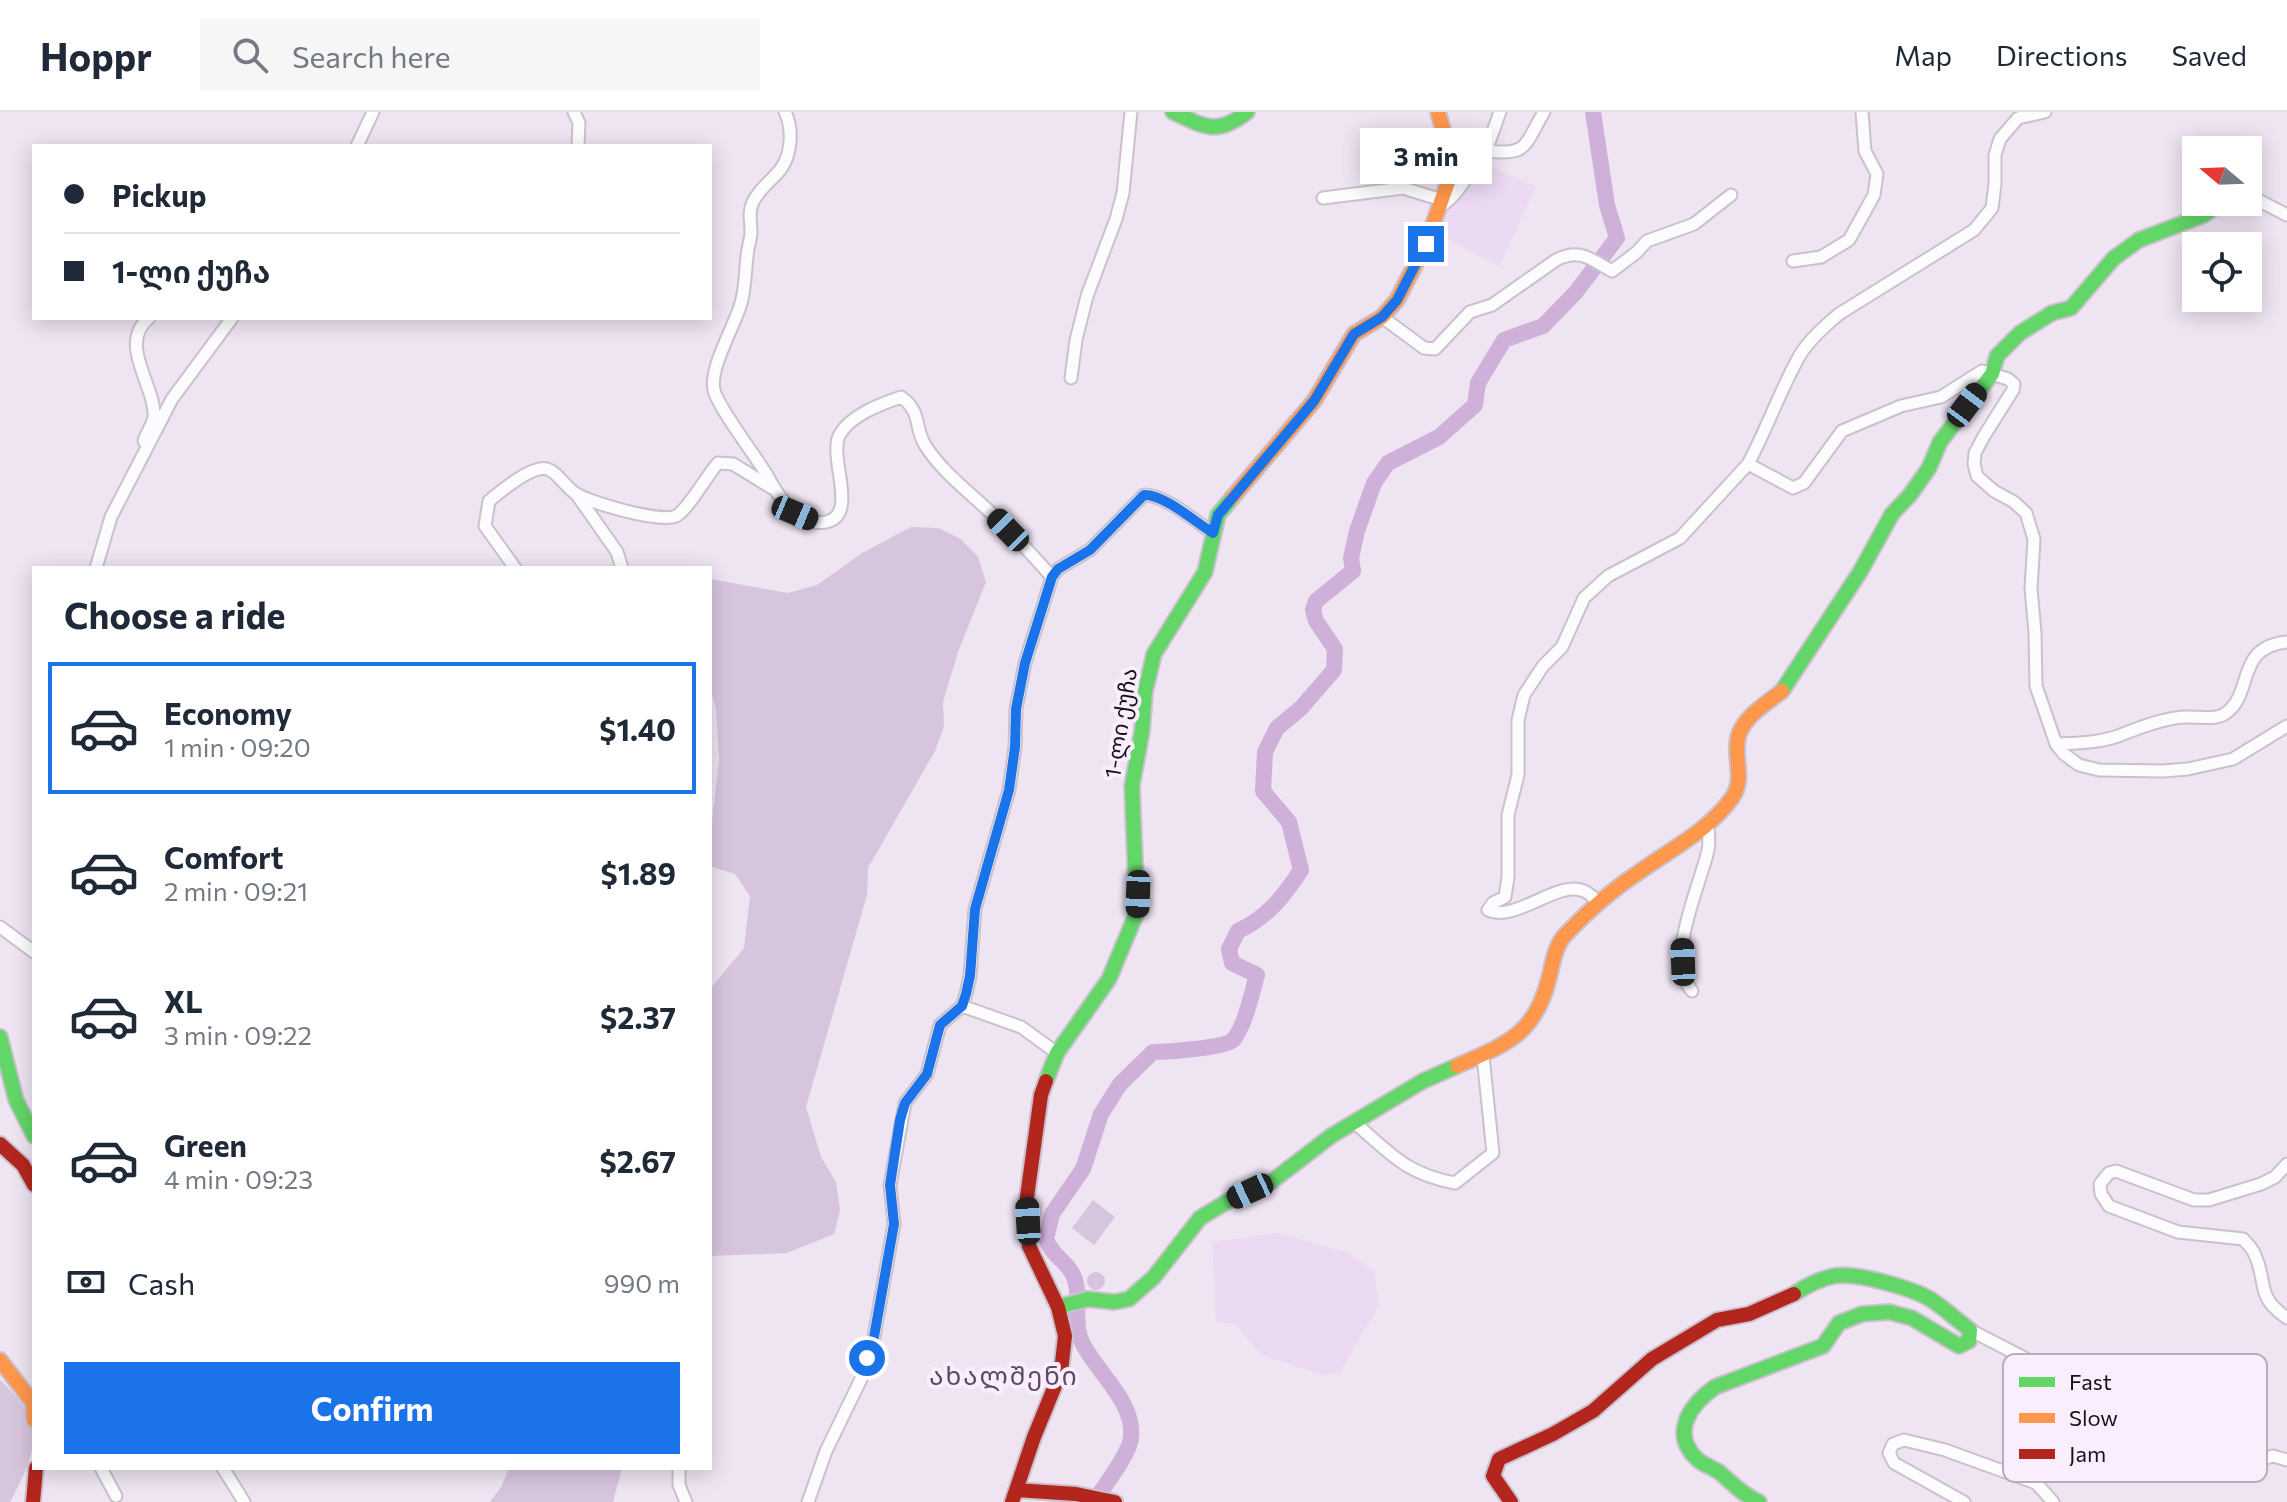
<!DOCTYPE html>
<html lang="en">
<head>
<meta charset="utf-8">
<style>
  :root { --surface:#fff; --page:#f6f6f7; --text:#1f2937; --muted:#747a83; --line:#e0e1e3; --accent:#1a73e8 }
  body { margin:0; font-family:Commissioner,"Noto Sans Georgian",sans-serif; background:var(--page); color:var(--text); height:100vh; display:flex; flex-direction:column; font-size:30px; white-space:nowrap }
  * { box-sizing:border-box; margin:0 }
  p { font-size:26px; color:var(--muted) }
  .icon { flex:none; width:44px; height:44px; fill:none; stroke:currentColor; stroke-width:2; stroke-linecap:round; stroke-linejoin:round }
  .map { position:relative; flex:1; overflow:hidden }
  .details { position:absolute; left:32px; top:454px; width:680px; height:904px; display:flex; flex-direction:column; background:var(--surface); border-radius:0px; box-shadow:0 4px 20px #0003 }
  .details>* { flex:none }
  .hud { position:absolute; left:32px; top:32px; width:680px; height:176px; border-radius:0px; box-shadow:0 4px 20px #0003; display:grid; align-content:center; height:176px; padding:0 32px; background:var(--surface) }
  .needle { width:52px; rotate:289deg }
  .fabs { position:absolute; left:2182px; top:24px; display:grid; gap:16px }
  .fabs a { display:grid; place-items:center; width:80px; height:80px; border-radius:0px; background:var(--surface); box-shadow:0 4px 20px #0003; font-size:40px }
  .end { position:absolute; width:36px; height:36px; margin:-18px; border:10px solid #1a73e8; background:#fff; box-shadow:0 0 0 4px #fff }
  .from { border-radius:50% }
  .bubble { position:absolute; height:56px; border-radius:0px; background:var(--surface); box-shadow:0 4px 20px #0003; font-size:26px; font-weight:700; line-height:56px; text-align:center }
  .car { position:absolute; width:24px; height:48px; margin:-24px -12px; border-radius:10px; box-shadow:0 0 6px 2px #0007; background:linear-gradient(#222 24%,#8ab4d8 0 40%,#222 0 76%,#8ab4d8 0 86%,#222 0) }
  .hud b { display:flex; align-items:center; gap:28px; height:76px; font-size:30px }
  .hud b+b { border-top:2px solid var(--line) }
  .hud i { width:20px; height:20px; background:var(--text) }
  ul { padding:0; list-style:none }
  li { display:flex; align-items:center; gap:24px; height:132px; margin:0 16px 12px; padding:0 16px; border:4px solid transparent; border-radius:0px }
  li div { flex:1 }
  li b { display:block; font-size:30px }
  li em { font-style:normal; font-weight:700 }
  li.active { border-color:var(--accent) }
  li>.icon { width:72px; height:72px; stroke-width:1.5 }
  h2 { padding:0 32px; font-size:36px; line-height:96px }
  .pay { display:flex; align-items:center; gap:20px; height:88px; padding:0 32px; font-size:30px }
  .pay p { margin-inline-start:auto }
  .button { display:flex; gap:16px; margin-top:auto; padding:16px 32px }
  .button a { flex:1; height:92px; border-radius:0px; background:var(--accent); color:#fff; font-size:32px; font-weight:700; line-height:92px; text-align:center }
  header { display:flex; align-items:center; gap:48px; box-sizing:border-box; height:112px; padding:0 40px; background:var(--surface); border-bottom:2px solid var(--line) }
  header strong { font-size:38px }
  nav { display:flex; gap:44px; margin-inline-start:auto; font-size:28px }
  .search { width:560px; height:72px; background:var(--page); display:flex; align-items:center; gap:20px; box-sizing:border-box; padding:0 28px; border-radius:0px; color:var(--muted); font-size:30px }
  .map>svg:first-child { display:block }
  .built { fill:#ecdaf2 }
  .green { fill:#d7c5de }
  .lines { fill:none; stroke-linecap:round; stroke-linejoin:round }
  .river { stroke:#ceb0d9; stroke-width:16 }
  .street-casing { stroke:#cac1cd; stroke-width:15 }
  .fast-casing { stroke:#cac1cd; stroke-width:18 }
  .slow-casing { stroke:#cac1cd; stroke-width:18 }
  .jam-casing { stroke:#cac1cd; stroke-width:18 }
  .street { stroke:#fcfbfd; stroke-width:11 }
  .fast { stroke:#63d668; stroke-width:14 }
  .slow { stroke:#ff974d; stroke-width:14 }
  .jam { stroke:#b3261e; stroke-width:14 }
  .route { stroke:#1a73e8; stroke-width:10 }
  .labels { text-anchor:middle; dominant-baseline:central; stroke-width:8; stroke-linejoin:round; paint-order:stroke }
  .street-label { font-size:22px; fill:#18111a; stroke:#faeefe }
  .quarter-label { font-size:26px; letter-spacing:2px; fill:#5b4a60; stroke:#faeefe }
  .key { fill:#faeefe; stroke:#b6acba; stroke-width:2 }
  .key-label { font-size:22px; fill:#18111a }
</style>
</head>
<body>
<header>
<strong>Hoppr</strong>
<div class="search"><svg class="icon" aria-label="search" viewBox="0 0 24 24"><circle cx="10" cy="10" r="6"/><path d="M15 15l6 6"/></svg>Search here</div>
<nav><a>Map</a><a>Directions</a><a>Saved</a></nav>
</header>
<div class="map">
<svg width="2287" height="1390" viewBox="0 0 2287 1390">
  <rect width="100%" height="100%" fill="#eee4f2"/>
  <!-- built -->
  <path class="built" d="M1481 50 1536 75 1499 154 1437 122 1449 95 1462 86Z
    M1277 1121 1346 1140 1374 1159 1379 1193 1340 1260 1322 1263 1262 1243 1235 1212 1216 1209 1212 1130Z"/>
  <!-- green -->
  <path class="green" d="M911 415 938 416 961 427 978 445 986 470 958 540 943 590 944 615 935 639 868 756 867 783 806 995 821 1045 836 1070 840 1098 834 1122 787 1141 710 1144V877L744 836 750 784 735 762 712 755 710 729 719 647 716 596 710 577V467L788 481 817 473 862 441Z
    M1093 1088 1115 1105 1094 1133 1072 1116Z
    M1087 1169a9 9 0 1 1 18 0a9 9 0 1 1-18 0Z
    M0 1268C48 1311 37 1339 10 1390H0Z
    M509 1356H622L613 1390H490L501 1375Z"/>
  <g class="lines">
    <!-- river -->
    <path class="river" d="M1094 1390C1104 1374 1129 1343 1131 1326 1135 1288 1095 1260 1081 1228 1072 1208 1083 1180 1072 1161 1065 1148 1052 1144 1046 1127L1052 1102 1083 1057 1101 1002 1120 972 1153 940C1166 940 1224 936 1233 928 1245 915 1252 880 1257 863L1232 851 1229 837 1238 819C1267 806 1284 784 1301 758L1289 710 1263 679 1265 640 1277 616 1301 596 1334 558 1335 537 1316 509 1313 498 1316 489 1353 459 1351 446 1357 419 1374 371 1388 351 1439 325 1475 293 1478 271 1504 228 1543 214 1576 180 1617 126 1607 93 1593 0"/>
    <defs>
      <path id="street" d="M574 0 579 11 578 34
        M785 0C793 16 792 43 780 58 771 69 759 77 753 90 748 101 751 108 751 120 751 126 749 132 748 137 745 155 746 174 741 191 735 214 709 255 714 278 718 296 756 344 768 365 779 386 798 415 826 410 860 403 827 344 840 322 851 303 881 292 901 285 922 300 914 315 925 333 942 360 968 379 991 401 1013 421 1032 443 1052 465
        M2045 0 2018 6 2000 27 1995 43V72L1992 96 1974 118 1839 202C1825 214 1810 227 1800 243 1780 278 1767 317 1748 352L1793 376 1804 371 1842 319 1901 294 1941 285 1982 259 2008 267 2014 272 2013 278 1984 324 1975 341 1974 352 1977 364 1994 379 2014 390 2026 401 2034 427 2031 477 2035 520 2036 574 2056 632 2064 642 2079 653 2099 658 2163 659 2188 657 2233 647 2287 614
        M357 34 373 0
        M1486 39 1500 0
        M2248 83 2287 103
        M1323 86 1403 76 1442 88
        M1440 95C1462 80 1468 59 1486 39 1529 44 1524 33 1544 0
        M1793 149 1821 145 1849 128 1874 83 1877 62 1865 39 1862 0
        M1382 205 1424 236 1435 237 1470 200 1492 193 1556 148C1581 136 1590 147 1612 159L1637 140 1647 129 1694 112 1731 83
        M1071 266 1076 228 1087 184 1116 107 1123 81 1131 0
        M144 329C146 322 153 312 154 305 156 274 117 232 149 206
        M577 383 617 440 622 456
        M96 456 111 405 172 287 232 206
        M515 456 485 414 489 389C501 379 532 353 547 357 558 360 565 375 575 381 590 391 660 411 676 404 688 398 707 363 718 351L733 352 772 376
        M2056 632C2077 631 2098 631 2118 624 2139 616 2160 607 2184 605 2197 604 2215 609 2226 601 2254 581 2235 535 2287 530
        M1599 791C1595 787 1589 781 1584 779 1559 767 1515 811 1488 798L1493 791 1505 785 1508 765V703L1518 663V608L1524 583 1543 554 1562 535 1584 486 1608 464 1680 426 1748 352
        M0 815 34 840
        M1692 879C1664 847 1700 775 1708 738 1710 730 1708 721 1708 713
        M962 894 1021 915 1057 941
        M1355 1011C1391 1042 1406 1062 1455 1071L1493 1041 1483 944
        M2287 1052 2275 1065 2261 1072 2209 1088H2194L2116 1059 2109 1061 2100 1072 2101 1082 2109 1094 2178 1120 2243 1127C2247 1131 2253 1137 2255 1143 2268 1172 2255 1184 2287 1206
        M1970 1218 2038 1253 2121 1284 2162 1307 2204 1308 2221 1330 2226 1343 2234 1350 2242 1353 2273 1344 2287 1348
        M101 1356 116 1384
        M223 1356 244 1390
        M679 1356V1373L686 1390
        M808 1390 826 1339 861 1267 874 1225 894 1112 890 1073 905 991 927 962 940 913 962 894 966 882 970 864 975 797 1009 678 1015 635 1016 597 1025 551 1052 465 1058 457 1090 438 1144 383C1164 382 1196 410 1213 421
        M1964 1390 1894 1351 1889 1341 1893 1332 1904 1328 1945 1338 2036 1371 2053 1390"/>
      <path id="fast" d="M1173 0C1205 15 1217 24 1247 0
        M1782 579 1860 460 1892 402 1910 383 1929 356 1940 330 1992 262 1997 244 2020 221 2052 201 2071 196 2114 146 2139 128 2204 103 2222 90
        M0 925 16 988 34 1024
        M1046 969 1057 941 1109 867 1137 800 1132 674 1142 619 1145 580 1154 542 1205 460 1218 403 1232 386
        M1058 1195 1088 1187 1114 1190 1129 1187 1154 1165 1200 1106 1228 1089 1271 1070 1331 1024 1423 969 1457 954
        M1759 1390C1743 1383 1732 1371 1719 1360 1712 1355 1703 1353 1697 1347 1670 1321 1690 1293 1715 1275L1823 1234 1839 1211 1862 1202 1889 1200 1912 1206 1959 1234 1969 1229 1970 1218C1957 1208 1944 1196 1930 1187 1911 1176 1856 1160 1834 1164 1819 1167 1806 1174 1794 1182"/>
      <path id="slow" d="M1232 386 1314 289 1354 222 1382 205 1397 188 1426 132 1447 73 1444 21 1438 0
        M1457 954C1506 932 1535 923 1549 866 1553 851 1555 832 1567 821 1588 799 1616 775 1642 758 1673 736 1709 718 1732 686 1746 666 1732 644 1739 622 1746 603 1767 591 1782 579
        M0 1248 33 1291 34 1308"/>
      <path id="jam" d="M0 1032 23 1053 34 1073
        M1016 1378 1076 1382 1115 1390
        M33 1390 36 1356
        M1012 1390 1034 1325 1061 1259 1065 1224 1058 1195 1029 1134 1027 1085 1041 983 1046 969
        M1511 1390 1493 1364 1499 1347 1553 1322 1593 1299 1652 1247 1717 1208 1749 1202 1794 1182"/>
    </defs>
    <!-- street casing -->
    <use href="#street" class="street-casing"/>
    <!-- fast casing -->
    <use href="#fast" class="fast-casing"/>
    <!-- slow casing -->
    <use href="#slow" class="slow-casing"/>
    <!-- jam casing -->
    <use href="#jam" class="jam-casing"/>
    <!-- street -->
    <use href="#street" class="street"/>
    <!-- fast -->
    <use href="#fast" class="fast"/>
    <!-- slow -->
    <use href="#slow" class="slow"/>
    <!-- jam -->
    <use href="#jam" class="jam"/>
  </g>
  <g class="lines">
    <!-- route -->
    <path class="route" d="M867 1246 874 1225 894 1112 890 1073 900 1008 905 991 927 962 940 913 962 894 966 882 970 864 975 797 1009 678 1015 635 1016 597 1025 551 1052 465 1058 457 1090 438 1144 383C1164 382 1195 410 1213 421L1218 403 1314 289 1354 222 1382 205 1397 188 1426 132"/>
  </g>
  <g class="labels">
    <!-- street labels -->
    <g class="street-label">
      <text transform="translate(1120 611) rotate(-81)">1-ლი ქუჩა</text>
    </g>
    <!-- quarter labels -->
    <g class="quarter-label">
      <text x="1004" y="1262">ახალშენი</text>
    </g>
  </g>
  <!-- legend -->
  <rect x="2003" y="1242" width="264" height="128" rx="12" class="key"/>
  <rect x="2019" y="1265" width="36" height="10" fill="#63d668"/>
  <rect x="2019" y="1301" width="36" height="10" fill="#ff974d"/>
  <rect x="2019" y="1337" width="36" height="10" fill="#b3261e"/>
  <g class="key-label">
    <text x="2069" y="1278">Fast</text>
    <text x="2069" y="1314">Slow</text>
    <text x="2069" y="1350">Jam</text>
  </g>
</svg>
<div class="fabs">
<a><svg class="needle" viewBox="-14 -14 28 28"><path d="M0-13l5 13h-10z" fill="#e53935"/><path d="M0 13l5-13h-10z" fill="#747a83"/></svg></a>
<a><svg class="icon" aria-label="locate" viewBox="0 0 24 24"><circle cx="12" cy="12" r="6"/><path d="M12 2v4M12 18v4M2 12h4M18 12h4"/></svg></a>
</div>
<i class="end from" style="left:867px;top:1246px"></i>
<i class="end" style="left:1426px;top:132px"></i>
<div class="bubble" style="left:1360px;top:16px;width:132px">3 min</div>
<i class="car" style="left:1967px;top:293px;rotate:37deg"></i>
<i class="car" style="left:795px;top:401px;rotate:113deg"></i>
<i class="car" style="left:1008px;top:418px;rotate:316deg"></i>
<i class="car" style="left:1138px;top:782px;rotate:182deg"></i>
<i class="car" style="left:1683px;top:850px;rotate:358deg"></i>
<i class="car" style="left:1250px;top:1079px;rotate:245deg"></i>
<i class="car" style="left:1028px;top:1109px;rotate:357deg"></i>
<div class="hud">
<b><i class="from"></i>Pickup</b>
<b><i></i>1-ლი ქუჩა</b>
</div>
<section class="details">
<h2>Choose a ride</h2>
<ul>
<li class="active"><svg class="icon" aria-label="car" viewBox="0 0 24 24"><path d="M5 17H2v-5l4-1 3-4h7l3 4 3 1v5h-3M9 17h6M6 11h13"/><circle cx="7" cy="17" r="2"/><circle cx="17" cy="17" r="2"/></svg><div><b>Economy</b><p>1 min · 09:20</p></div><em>$1.40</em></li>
<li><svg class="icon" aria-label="car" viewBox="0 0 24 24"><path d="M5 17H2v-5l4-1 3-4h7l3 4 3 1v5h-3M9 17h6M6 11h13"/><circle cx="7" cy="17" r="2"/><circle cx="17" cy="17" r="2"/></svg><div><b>Comfort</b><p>2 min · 09:21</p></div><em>$1.89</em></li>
<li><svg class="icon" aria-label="car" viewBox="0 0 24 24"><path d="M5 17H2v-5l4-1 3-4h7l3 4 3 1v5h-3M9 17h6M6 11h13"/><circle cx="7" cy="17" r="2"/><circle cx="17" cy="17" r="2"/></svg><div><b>XL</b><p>3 min · 09:22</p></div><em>$2.37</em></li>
<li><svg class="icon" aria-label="car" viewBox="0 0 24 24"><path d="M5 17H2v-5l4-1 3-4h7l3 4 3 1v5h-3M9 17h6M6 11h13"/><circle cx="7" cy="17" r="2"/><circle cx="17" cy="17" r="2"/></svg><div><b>Green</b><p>4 min · 09:23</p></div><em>$2.67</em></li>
</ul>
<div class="pay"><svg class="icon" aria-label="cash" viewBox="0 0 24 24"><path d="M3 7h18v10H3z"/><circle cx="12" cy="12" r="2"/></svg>Cash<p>990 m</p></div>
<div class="button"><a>Confirm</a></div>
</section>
</div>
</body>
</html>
